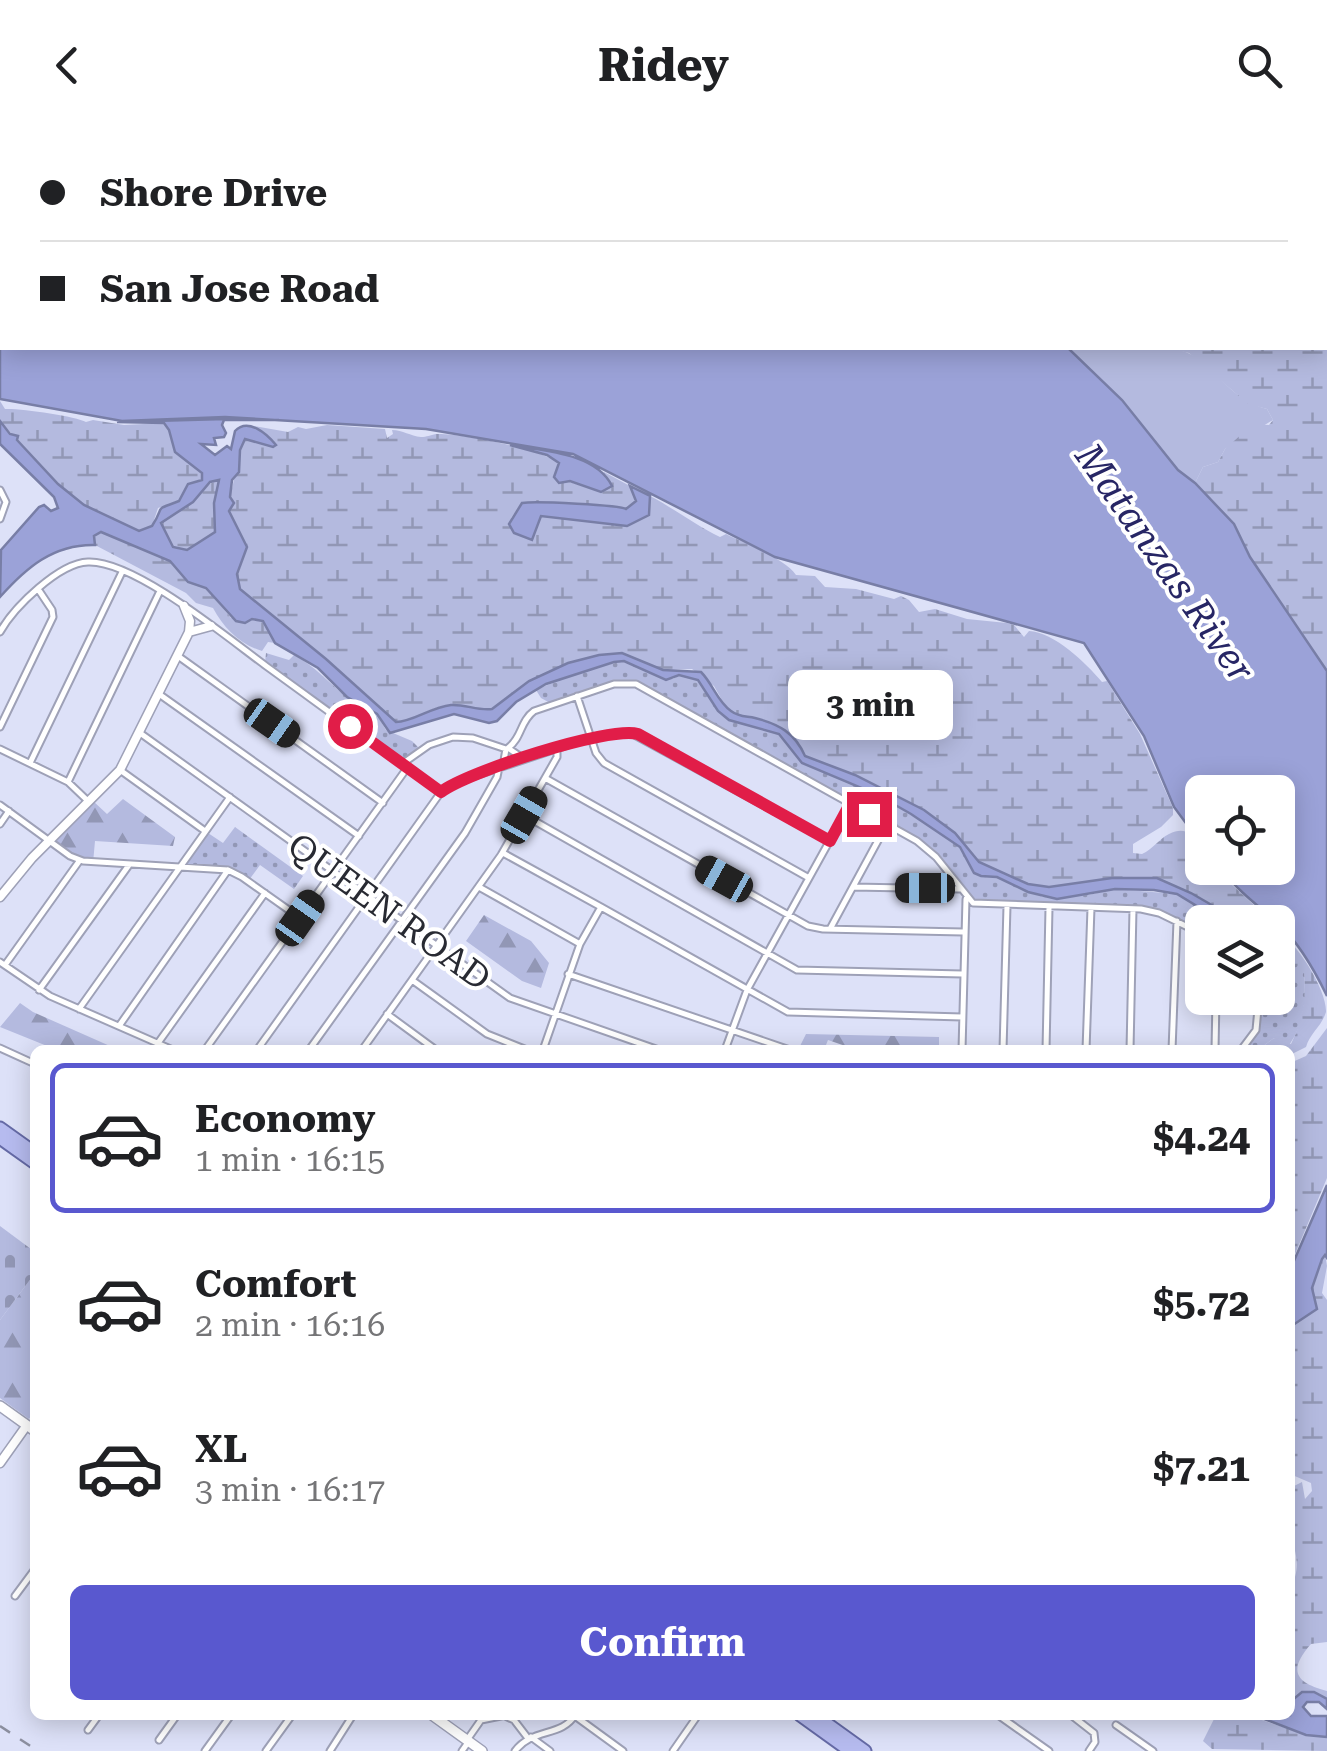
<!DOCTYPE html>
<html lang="en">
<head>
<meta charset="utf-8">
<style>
  :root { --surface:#fff; --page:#f6f6f6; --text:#202124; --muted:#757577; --line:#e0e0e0; --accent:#5958cf }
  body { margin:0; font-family:"Roboto Serif",serif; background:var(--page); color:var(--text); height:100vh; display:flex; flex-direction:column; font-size:38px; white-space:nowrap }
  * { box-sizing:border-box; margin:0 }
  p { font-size:32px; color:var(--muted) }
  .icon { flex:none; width:55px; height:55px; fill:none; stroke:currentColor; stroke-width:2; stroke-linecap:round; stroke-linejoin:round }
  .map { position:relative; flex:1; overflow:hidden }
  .sheet { position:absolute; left:30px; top:915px; width:1265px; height:675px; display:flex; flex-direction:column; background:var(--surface); border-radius:15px; box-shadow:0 5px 25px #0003 }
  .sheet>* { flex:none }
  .banner { position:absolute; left:0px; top:0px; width:1328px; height:220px; box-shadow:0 5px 25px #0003; display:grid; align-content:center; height:220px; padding:0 40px; background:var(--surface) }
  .tools { position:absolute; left:1185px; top:645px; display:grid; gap:20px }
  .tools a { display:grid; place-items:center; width:110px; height:110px; border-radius:15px; background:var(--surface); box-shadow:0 5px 25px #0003; font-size:50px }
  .end { position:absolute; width:45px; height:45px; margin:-22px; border:12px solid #e11d48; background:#fff; box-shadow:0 0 0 5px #fff }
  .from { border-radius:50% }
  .bubble { position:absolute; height:70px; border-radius:15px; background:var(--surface); box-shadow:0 5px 25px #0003; font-size:32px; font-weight:700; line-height:70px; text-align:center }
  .car { position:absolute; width:30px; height:60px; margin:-30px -15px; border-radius:12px; box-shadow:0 0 8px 2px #0007; background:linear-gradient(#222 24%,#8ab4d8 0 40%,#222 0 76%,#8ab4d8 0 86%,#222 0) }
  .banner b { display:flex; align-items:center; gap:35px; height:95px; font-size:38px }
  .banner b+b { border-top:2px solid var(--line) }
  .banner i { width:25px; height:25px; background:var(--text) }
  ul { padding:18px 0 0; list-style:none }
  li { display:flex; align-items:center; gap:30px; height:150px; margin:0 20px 15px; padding:0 20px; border:5px solid transparent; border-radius:15px }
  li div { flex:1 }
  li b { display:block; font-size:38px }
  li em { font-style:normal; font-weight:700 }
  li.active { border-color:var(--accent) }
  li>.icon { width:90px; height:90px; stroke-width:1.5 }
  .cta { display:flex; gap:20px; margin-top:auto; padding:20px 40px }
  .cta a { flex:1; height:115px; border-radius:15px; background:var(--accent); color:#fff; font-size:40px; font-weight:700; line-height:115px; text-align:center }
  header { display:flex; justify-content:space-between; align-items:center; height:130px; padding:0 40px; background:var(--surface); font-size:45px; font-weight:700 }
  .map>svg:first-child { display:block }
  .grass { fill:#b4badf }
  .forest { fill:url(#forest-firs) }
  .wetland { fill:url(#wetland-marsh) }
  .cemetery { fill:url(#cemetery-stones) }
  .park { fill:url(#park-dots) }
  .water { fill:#9ba2d8; stroke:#787ea6; stroke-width:2.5; fill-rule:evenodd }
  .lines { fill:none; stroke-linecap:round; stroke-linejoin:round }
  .minor-casing { stroke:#9ea1b7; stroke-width:9 }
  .tertiary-casing { stroke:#9ea1b7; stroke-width:11 }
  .secondary-casing { stroke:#9ea1b7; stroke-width:12 }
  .primary-casing { stroke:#656aa6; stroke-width:15 }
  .minor { stroke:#fff; stroke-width:5 }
  .tertiary { stroke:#fff; stroke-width:8 }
  .secondary { stroke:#fff; stroke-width:9 }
  .primary { stroke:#b6bbef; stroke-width:11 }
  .rail { stroke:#8b8e9e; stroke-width:2.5; stroke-dasharray:12 12; stroke-linecap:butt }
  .route { stroke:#e11d48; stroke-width:12 }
  .labels { text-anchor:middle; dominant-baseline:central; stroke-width:8; stroke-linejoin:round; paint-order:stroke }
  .street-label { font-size:35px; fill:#282a32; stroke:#fff }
  .water-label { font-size:38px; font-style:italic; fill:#272665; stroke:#fff }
</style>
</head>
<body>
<header><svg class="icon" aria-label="back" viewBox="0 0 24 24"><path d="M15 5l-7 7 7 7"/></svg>Ridey<svg class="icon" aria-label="search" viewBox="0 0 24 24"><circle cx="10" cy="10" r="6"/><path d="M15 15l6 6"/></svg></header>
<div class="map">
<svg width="1327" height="1621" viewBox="0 0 1327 1621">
  <defs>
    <pattern id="forest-firs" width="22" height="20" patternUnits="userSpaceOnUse" patternTransform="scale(2.5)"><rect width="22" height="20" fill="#b4badf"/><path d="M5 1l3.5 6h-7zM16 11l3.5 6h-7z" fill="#9297b5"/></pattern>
    <pattern id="wetland-marsh" width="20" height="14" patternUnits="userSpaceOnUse" patternTransform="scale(2.5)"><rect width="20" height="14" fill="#b4badf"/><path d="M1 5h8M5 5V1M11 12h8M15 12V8" fill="none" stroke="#9297b5"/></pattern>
    <pattern id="cemetery-stones" width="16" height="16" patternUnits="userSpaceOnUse" patternTransform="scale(2.5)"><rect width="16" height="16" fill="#b4badf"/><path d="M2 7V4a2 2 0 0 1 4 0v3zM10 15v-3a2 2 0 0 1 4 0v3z" fill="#9297b5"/></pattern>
    <pattern id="park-dots" width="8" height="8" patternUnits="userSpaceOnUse" patternTransform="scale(2.5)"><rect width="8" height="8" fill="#b4badf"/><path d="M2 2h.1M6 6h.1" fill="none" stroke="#9297b5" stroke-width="1.8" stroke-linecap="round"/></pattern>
  </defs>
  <rect width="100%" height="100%" fill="#dde1f8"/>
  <!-- grass -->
  <path class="grass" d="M1068 218C1100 218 1166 210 1192 225 1221 243 1230 269 1267 279L1273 290 1225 319 1218 332 1203 337 1195 353 1178 341 1122 270Z"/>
  <!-- forest -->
  <path class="forest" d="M123 669 175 707 173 716 95 711 93 733 79 731 52 712 93 671 107 684Z
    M484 785 531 811 549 833 541 858 522 851 466 811Z
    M20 873 33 882 119 920H57L0 897Z
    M806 904 939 907V920H857L828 910 824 920 799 918Z
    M35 1143V1281L29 1289 0 1268V1190Z"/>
  <!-- wetland -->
  <path class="wetland" d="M0 0H545L2 2V16Z
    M585 0H1108L1112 2H609Z
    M1327 53V541L1250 426 1234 394 1195 353 1203 337 1218 332 1225 319 1253 294 1269 295 1273 290 1267 279 1248 274 1189 223 1167 218H1325Z
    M0 271 5 279C19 278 76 286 86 292L93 290 124 295 164 293 169 300 175 322 202 343V350L188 354 179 371 158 378 152 396 139 401 84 375 58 354 0 291Z
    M327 295 385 299 387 308 393 304 392 300C403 300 410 306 421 307 427 307 430 305 436 304 462 303 539 319 560 333L554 347 598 361 604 342 630 356 636 366 633 375 626 379C620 376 536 371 522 373L511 388 514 403 531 409 541 386 627 396 650 366C675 379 695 395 720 407L726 404C746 414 784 428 796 445L815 446 825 457 856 459 894 469 901 466 909 470 919 482 935 479 967 489 1007 493 1014 495 1024 507 1029 501C1054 502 1086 533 1102 552L1107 551 1140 604 1173 678V685L1161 697 1133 714V723L1142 724C1153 719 1159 709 1169 704 1194 691 1202 720 1202 738H1218L1230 753 1267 787 1257 792H1241L1191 763 1157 748H1112L1048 757 1029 754 987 737 979 732 955 703 924 680 855 645 814 631 805 626 799 613 754 588 738 585 727 579 714 556 692 539 663 540 622 523 599 525 568 533 529 551 492 579C478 581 465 575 451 575 431 575 414 592 396 592L326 529 240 460 236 451 247 417 229 380 234 374 230 367 243 311 250 309 273 317 274 311 254 296 288 302 298 297 306 299Z
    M220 350 214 373 215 402 187 420 173 417 161 393C179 383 202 353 220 350Z
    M101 402 170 431 188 452 206 458 231 488 263 491 275 513 268 512 262 521C239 514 224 498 213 478L196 473 186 463 95 415 94 406Z
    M1278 802C1296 811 1327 860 1326 882 1322 896 1310 903 1306 917L1290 925V920H1258L1274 908 1291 914C1303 889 1306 870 1304 842L1278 821Z
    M1327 898V1048L1290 1136V933L1306 926Z
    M1325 1124 1327 1136 1322 1163 1327 1170V1512L1311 1514C1287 1541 1296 1553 1327 1561V1569L1318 1564 1304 1562 1290 1572V1460C1303 1433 1294 1424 1290 1397 1289 1387 1290 1370 1290 1358L1302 1352 1305 1369 1312 1361 1311 1353 1290 1344V1197L1316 1179 1312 1158Z
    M1216 1585H1259L1262 1590 1306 1605 1327 1607V1621L1212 1619 1203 1611Z"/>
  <!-- cemetery -->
  <path class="cemetery" d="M0 1096 35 1122V1143L0 1190Z"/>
  <!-- park -->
  <path class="park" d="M266 523 289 530 294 525C316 537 326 550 344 565 363 579 373 575 386 600L412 611 421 620 408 634 403 632 265 533Z
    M624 531 658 547 673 549 679 545H690L698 550 718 581 779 604 802 633 876 664 943 704 960 717 974 743 981 746 997 747 1043 767 1088 765 1115 759 1177 764 1223 792H1202V803L1156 781 976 772 965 765 930 717 637 552 622 550 552 574 541 568 536 560 580 541Z
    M235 697 303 746 294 759 260 735 249 750 237 743 180 738 205 701 223 713Z
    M1278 820 1304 841C1306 870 1305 894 1287 918L1274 908 1258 920H1242L1255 903 1258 868H1278Z"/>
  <!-- water -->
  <path class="water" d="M0 11 2 218H1068L1122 270 1178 340 1195 353 1234 394 1250 427 1327 541V866C1314 839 1299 813 1278 793 1258 776 1236 759 1220 738H1278V662H1202V715L1174 677 1144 606 1084 513 775 427 573 324 426 299 225 287 122 291 0 269Z
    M225 289 279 290H224L222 295 226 303 224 307 214 308 216 315 201 314 215 325 227 316 231 319 235 301C248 287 267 304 276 315L273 317 245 309 240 320 239 342 232 350 230 367 234 373 229 381 247 417 237 444 240 459 326 529 396 592C413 592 431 577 451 575 465 574 478 581 492 579L529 551 568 533 599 525 622 523 663 540 701 542C713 554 717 571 731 581 739 587 745 586 755 588 779 594 795 603 805 626L855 645 924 680 955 703 979 732 1028 754 1049 757 1112 748H1157L1191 763 1241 792H1223L1177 764 1154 760 1115 759 1057 769 1028 762 997 747 981 746 974 743 960 717 911 684 876 664 802 633 779 604 729 590 718 581 698 550 679 545 666 550 624 531 614 532 546 554 516 572 497 591 489 593 454 584 390 603 377 584 347 567 318 538 275 513 263 491 252 489 245 493 236 491 206 458 188 452 170 431 101 402 94 406 95 415C53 414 26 438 0 467L1 420 39 377 44 375 51 381 58 378 54 367 0 314V291L10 304 18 306 17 310 58 354 84 375 139 401 152 396C167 373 151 382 179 371L188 354 202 350V343L175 322 169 300 164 293 117 292ZM219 350 214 373 215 402 187 420 173 417 161 393 193 372 210 352Z
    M510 315C544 321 596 323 612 356L601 362 570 351 559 353 554 347 559 333 547 325Z
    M630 356 650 366 649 385 627 396 541 386 532 410 514 403 509 394 522 373C536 371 620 375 626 379L636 371Z
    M1327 1055V1128L1325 1125 1322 1129 1312 1158 1317 1179 1290 1197V1140Z
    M1302 1562H1314L1327 1569V1579L1319 1572H1307L1303 1577 1311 1586H1327V1607L1306 1605 1259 1587 1290 1585V1572Z"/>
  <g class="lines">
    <defs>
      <path id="minor" d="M1320 0 1324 2
        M0 360 6 372 0 389
        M0 502C14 477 59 433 88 432 134 430 228 508 266 536 324 578 382 621 441 662
        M178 526 383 673
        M159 564 359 706
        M577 566 596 623 604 633 809 748
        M0 597 53 487 52 480 38 459
        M140 603 510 868 659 920
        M0 619 68 652 89 672
        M524 629 508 618C522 608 520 591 534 581L614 554H636L917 711 936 727 973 773 1141 779 1159 783 1202 804
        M30 633 122 442
        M402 634 429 615 453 607 473 608 506 619 503 636
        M120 640 205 701
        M545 648 808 796 823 799 963 802
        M68 652 160 461
        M0 675 70 726 83 731 228 740 242 747 300 788
        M524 685 797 840 962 844
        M0 694 9 681
        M503 723 601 777
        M479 757 580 814
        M853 757 959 759
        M830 799 887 694
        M0 832 50 866 173 920
        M5 835 80 730
        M568 844 790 920
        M412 850 487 904 527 920
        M39 860 129 735
        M79 879 230 667
        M387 884 436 920
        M119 896 228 740
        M158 913 265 763
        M0 918 35 934
        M205 920 407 638
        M257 920 441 662 457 652 589 608 629 602 829 711
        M309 920 465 703 497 647 499 637
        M362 920 501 725 557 627V618
        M543 920 580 814 601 777 788 882 962 887
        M725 920 747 860 850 674
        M962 920 966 769
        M1003 920 1007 776
        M1046 920 1049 778
        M1086 920 1091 778
        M1130 920 1133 779
        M1172 920 1177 791
        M1215 920 1216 868
        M1241 920 1256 900 1259 868
        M15 1466 35 1439
        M998 1585 1049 1621
        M1071 1585 1094 1603 1095 1612 1089 1621
        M505 1586 514 1590 527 1607
        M575 1586 623 1621
        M1116 1595 1153 1621
        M88 1600 99 1585
        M531 1607 550 1621
        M159 1610 177 1585
        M467 1610 481 1590 506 1585
        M205 1621 231 1585
        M266 1621 292 1585
        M330 1621 353 1585
        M462 1621 469 1611
        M515 1621C532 1598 562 1607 575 1585
        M673 1621 698 1585"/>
      <path id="tertiary" d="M189 502 211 496
        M0 767 32 728 120 640 189 502 190 491 184 476
        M0 1333 27 1295"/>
      <path id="secondary" d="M0 1276 35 1301
        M432 1585 482 1621"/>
      <path id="primary" d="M0 998 35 1023
        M0 1008 35 1033
        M800 1585 850 1621
        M815 1585 865 1621"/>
    </defs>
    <!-- minor casing -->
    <use href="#minor" class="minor-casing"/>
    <!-- tertiary casing -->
    <use href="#tertiary" class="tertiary-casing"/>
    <!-- secondary casing -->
    <use href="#secondary" class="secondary-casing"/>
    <!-- primary casing -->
    <use href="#primary" class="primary-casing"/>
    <!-- minor -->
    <use href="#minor" class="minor"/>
    <!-- tertiary -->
    <use href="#tertiary" class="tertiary"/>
    <!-- secondary -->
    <use href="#secondary" class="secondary"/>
    <!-- primary -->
    <use href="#primary" class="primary"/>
    <!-- rail -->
    <path class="rail" d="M0 1596 38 1621"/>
  </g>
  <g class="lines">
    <!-- route -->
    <path class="route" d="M350 596 441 662C467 642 608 596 638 604L830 711 850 674 869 684"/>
  </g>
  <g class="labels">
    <!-- street labels -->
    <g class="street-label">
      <text transform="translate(389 782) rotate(36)">QUEEN ROAD</text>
    </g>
    <!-- water labels -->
    <g class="water-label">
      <text transform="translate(1165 433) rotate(55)">Matanzas River</text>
    </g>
  </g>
</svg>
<div class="tools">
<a><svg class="icon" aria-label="locate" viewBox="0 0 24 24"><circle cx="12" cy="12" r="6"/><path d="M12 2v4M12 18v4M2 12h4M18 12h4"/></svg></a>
<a><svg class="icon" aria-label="layers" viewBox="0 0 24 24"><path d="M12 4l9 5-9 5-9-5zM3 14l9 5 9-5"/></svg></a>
</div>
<i class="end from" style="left:350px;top:596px"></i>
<i class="end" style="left:869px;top:684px"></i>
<div class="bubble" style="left:788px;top:540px;width:165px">3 min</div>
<i class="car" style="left:272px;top:593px;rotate:125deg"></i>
<i class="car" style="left:524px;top:685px;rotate:30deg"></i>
<i class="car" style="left:724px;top:749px;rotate:299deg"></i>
<i class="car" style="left:925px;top:758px;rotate:270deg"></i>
<i class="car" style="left:300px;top:788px;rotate:35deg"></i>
<div class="banner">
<b><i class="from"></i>Shore Drive</b>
<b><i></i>San Jose Road</b>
</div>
<section class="sheet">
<ul>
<li class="active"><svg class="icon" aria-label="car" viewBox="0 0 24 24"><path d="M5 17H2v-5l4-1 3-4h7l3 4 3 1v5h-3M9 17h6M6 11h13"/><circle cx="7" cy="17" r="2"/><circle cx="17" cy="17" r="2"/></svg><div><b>Economy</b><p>1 min · 16:15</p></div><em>$4.24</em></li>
<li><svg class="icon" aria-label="car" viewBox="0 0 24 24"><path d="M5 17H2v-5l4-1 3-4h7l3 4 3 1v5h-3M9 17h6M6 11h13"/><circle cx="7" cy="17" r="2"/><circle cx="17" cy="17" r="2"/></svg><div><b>Comfort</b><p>2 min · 16:16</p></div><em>$5.72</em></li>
<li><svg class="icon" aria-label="car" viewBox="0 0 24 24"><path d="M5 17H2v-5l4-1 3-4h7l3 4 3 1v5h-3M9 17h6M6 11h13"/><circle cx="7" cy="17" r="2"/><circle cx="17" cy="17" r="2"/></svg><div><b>XL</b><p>3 min · 16:17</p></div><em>$7.21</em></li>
</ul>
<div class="cta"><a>Confirm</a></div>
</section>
</div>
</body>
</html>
